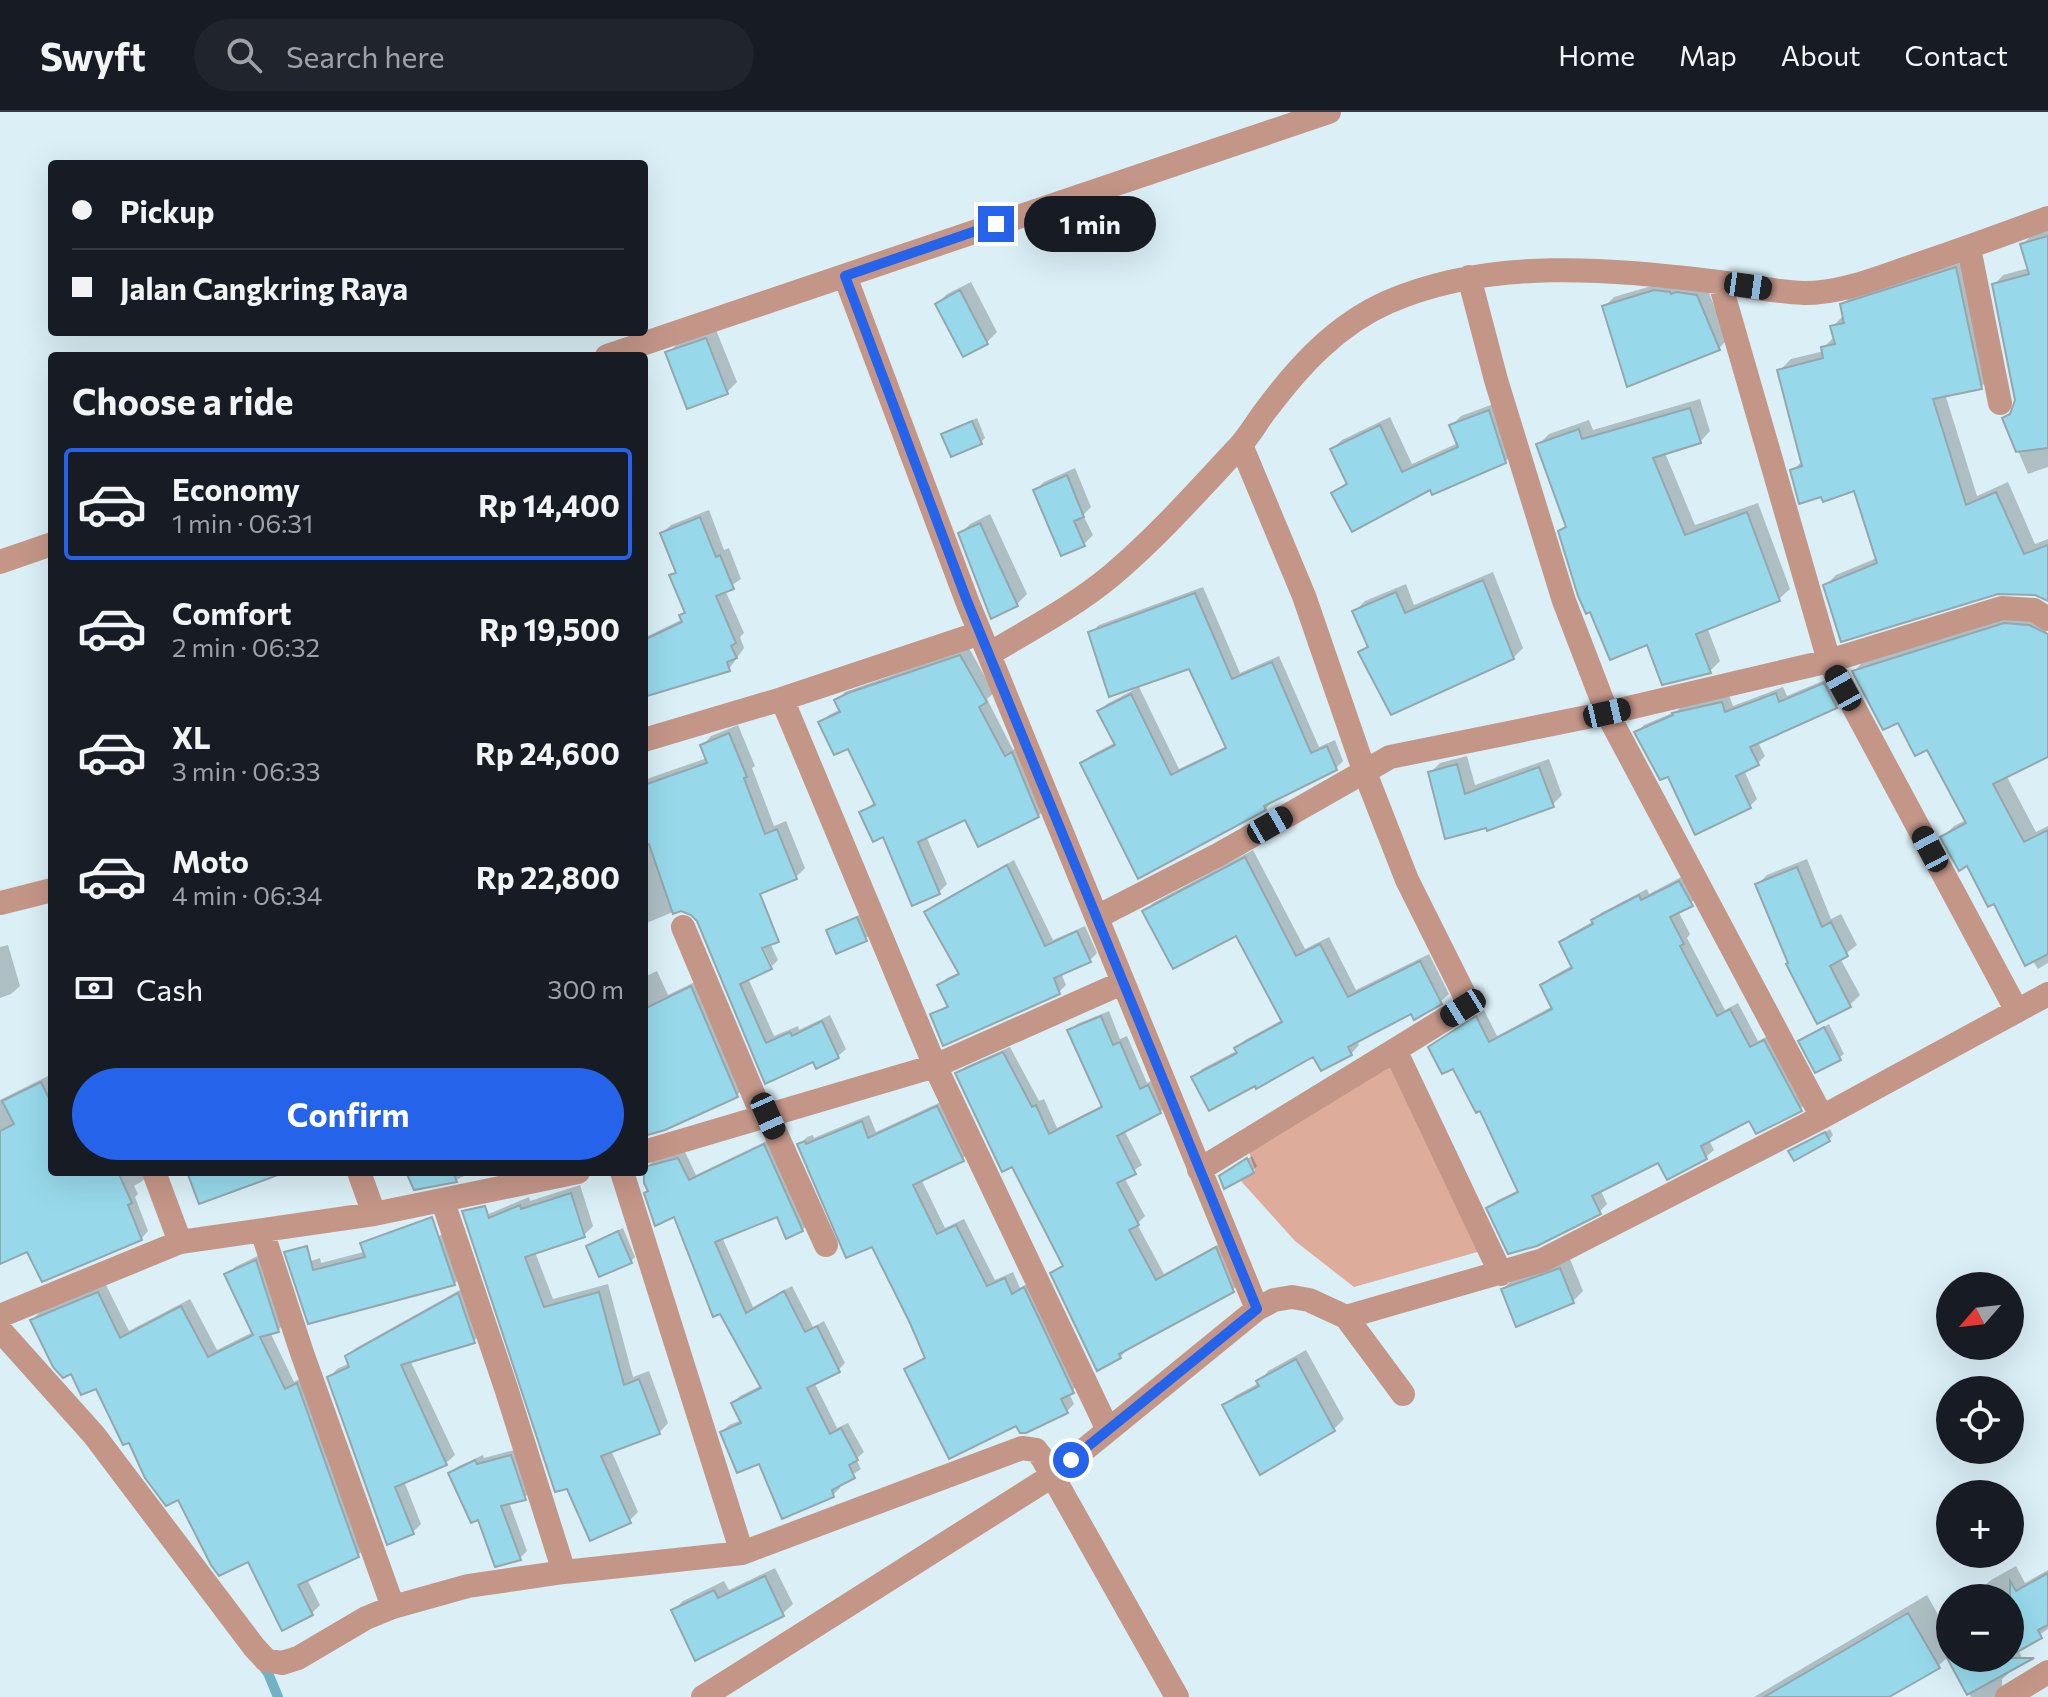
<!DOCTYPE html>
<html lang="en">
<head>
<meta charset="utf-8">
<style>
  :root { --surface:#171b24; --page:#20242c; --text:#f1f3f6; --muted:#9ea1a6; --line:#363941; --accent:#2563eb }
  body { margin:0; font-family:Commissioner,sans-serif; background:var(--page); color:var(--text); height:100vh; display:flex; flex-direction:column; font-size:30px; white-space:nowrap }
  * { box-sizing:border-box; margin:0 }
  p { font-size:26px; color:var(--muted) }
  .icon { flex:none; width:44px; height:44px; fill:none; stroke:currentColor; stroke-width:2; stroke-linecap:round; stroke-linejoin:round }
  .map { position:relative; flex:1; overflow:hidden }
  .panel { position:absolute; left:48px; top:240px; width:600px; height:824px; display:flex; flex-direction:column; background:var(--surface); border-radius:8px; box-shadow:0 8px 32px #0002 }
  .panel>* { flex:none }
  .top-card { position:absolute; left:48px; top:48px; width:600px; height:176px; border-radius:8px; box-shadow:0 8px 32px #0002; display:grid; align-content:center; height:176px; padding:0 24px; background:var(--surface) }
  .needle { width:52px; rotate:242deg }
  .controls { position:absolute; left:1936px; top:1160px; display:grid; gap:16px }
  .controls a { display:grid; place-items:center; width:88px; height:88px; border-radius:50%; background:var(--surface); box-shadow:0 8px 32px #0002; font-size:40px }
  .end { position:absolute; width:36px; height:36px; margin:-18px; border:10px solid #2563eb; background:#fff; box-shadow:0 0 0 4px #fff }
  .from { border-radius:50% }
  .bubble { position:absolute; height:56px; border-radius:28px; background:var(--surface); box-shadow:0 8px 32px #0002; font-size:26px; font-weight:700; line-height:56px; text-align:center }
  .car { position:absolute; width:24px; height:48px; margin:-24px -12px; border-radius:10px; box-shadow:0 0 6px 2px #0007; background:linear-gradient(#222 24%,#8ab4d8 0 40%,#222 0 76%,#8ab4d8 0 86%,#222 0) }
  .top-card b { display:flex; align-items:center; gap:28px; height:76px; font-size:30px }
  .top-card b+b { border-top:2px solid var(--line) }
  .top-card i { width:20px; height:20px; background:var(--text) }
  ul { padding:0; list-style:none }
  li { display:flex; align-items:center; gap:24px; height:112px; margin:0 16px 12px; padding:0 8px; border:4px solid transparent; border-radius:8px }
  li div { flex:1 }
  li b { display:block; font-size:30px }
  li em { font-style:normal; font-weight:700 }
  li.current { border-color:var(--accent) }
  li>.icon { width:72px; height:72px; stroke-width:1.5 }
  h2 { padding:0 24px; font-size:36px; line-height:96px }
  .pay { display:flex; align-items:center; gap:20px; height:88px; padding:0 24px; font-size:30px }
  .pay p { margin-inline-start:auto }
  .button { display:flex; gap:16px; margin-top:auto; padding:16px 24px }
  .button a { flex:1; height:92px; border-radius:48px; background:var(--accent); color:#fff; font-size:32px; font-weight:700; line-height:92px; text-align:center }
  header { display:flex; align-items:center; gap:48px; box-sizing:border-box; height:112px; padding:0 40px; background:var(--surface); border-bottom:2px solid var(--line) }
  header strong { font-size:38px }
  nav { display:flex; gap:44px; margin-inline-start:auto; font-size:28px }
  .search { width:560px; height:72px; background:var(--page); display:flex; align-items:center; gap:20px; box-sizing:border-box; padding:0 28px; border-radius:44px; color:var(--muted); font-size:30px }
  .map>svg:first-child { display:block }
  .green { fill:#deac9b }
  .shadow { fill:#0003 }
  .lines { fill:none; stroke-linecap:round; stroke-linejoin:round }
  .stream { stroke:#71b2c4; stroke-width:10 }
  .building { fill:#97d9eb; stroke:#93a7ad; stroke-width:2 }
  .minor { stroke:#c49688; stroke-width:24 }
  .route { stroke:#2563eb; stroke-width:10 }
</style>
</head>
<body>
<header>
<strong>Swyft</strong>
<div class="search"><svg class="icon" aria-label="search" viewBox="0 0 24 24"><circle cx="10" cy="10" r="6"/><path d="M15 15l6 6"/></svg>Search here</div>
<nav><a>Home</a><a>Map</a><a>About</a><a>Contact</a></nav>
</header>
<div class="map">
<svg width="2048" height="1585" viewBox="0 0 2048 1585">
  <rect width="100%" height="100%" fill="#daeff6"/>
  <!-- green -->
  <path class="green" d="M1395 948 1481 1139 1354 1175 1295 1129 1241 1069 1255 1058 1248 1037Z"/>
  <!-- shadow -->
  <path class="shadow" d="M2048 118V355L2028 362 2004 306 2014 296 2017 288 1994 173 2003 163 2029 156 2022 133 2032 123Z
    M1967 146 1992 264 1981 275 1945 282 1977 384 2008 370 2035 432 2048 427V469L1825 474 1836 463 1877 446 1856 377 1792 359 1803 348 1780 258 1791 247 1824 239 1823 236 1835 224 1832 215 1844 203 1842 193 1853 182Z
    M971 170 997 220 987 230 937 192 947 182Z
    M1665 170 1706 174 1728 227 1719 236 1605 194 1614 185Z
    M716 218 737 270 727 280 668 241 678 231Z
    M1700 287 1710 319 1700 330 1665 341 1695 413 1758 391 1790 477 1779 487 1707 515 1720 549 1710 559 1648 531 1560 419 1567 413 1539 332 1549 322 1589 308 1593 318Z
    M1499 290 1514 340 1505 350 1431 375 1333 381 1348 369 1332 337 1342 328 1390 305 1412 352 1458 331 1452 313 1461 304Z
    M977 306 985 326 981 330 943 323Z
    M1075 356 1091 395 1083 403 1093 423 1084 432 1062 441 1035 378 1044 370Z
    M709 398 724 438 729 436 741 467 725 478 744 521 740 525 744 536 729 557 644 569V526L683 507 682 504 686 500 672 464 677 458 662 421 671 413Z
    M990 402 1027 482 1017 492 992 504 960 422 970 412Z
    M1493 460 1523 536 1513 546 1360 541 1369 532 1355 499 1365 489 1406 472 1414 493Z
    M1203 475 1240 561 1279 544 1319 635 1335 628 1343 649 1336 656 1273 689 1265 697 1082 651 1090 644 1116 630 1099 599 1107 592 1139 575 1179 657 1227 634 1190 554 1091 521 1099 513Z
    M2017 500 2039 502 2048 523V642L2006 663 2036 720 2048 714V851L2038 857 1968 752 1943 725 1954 714 1966 708 1928 636 1899 608 1884 616 1855 558 1866 547Z
    M969 536 994 581 987 587 1013 638 1020 634 1046 696 1038 704 966 705 926 724 947 772 939 780 861 701 875 690 849 634 821 611 829 603 841 597 837 588 845 580Z
    M1832 565 1844 587 1836 595 1758 630 1765 644 1758 651 1744 658 1757 687 1750 694 1669 662 1637 620 1644 613 1677 599 1682 594 1729 583 1733 594 1783 575 1787 584Z
    M738 613 755 654 752 656 774 714 786 709 805 756 796 765 680 797 644 812V668L707 646 702 634 711 624Z
    M1467 644 1475 673 1549 647 1562 683 1552 693 1488 716 1430 661 1440 651Z
    M1253 738 1305 837 1329 825 1356 878 1429 842 1449 882 1440 890 1412 900 1356 928 1359 933 1351 942H1314L1194 966 1202 957 1238 938 1236 936 1245 928 1282 908 1236 821 1145 799 1153 791Z
    M1807 747 1831 807 1841 802 1857 833 1840 846 1860 883 1850 893 1790 851 1757 773 1767 763Z
    M1014 748 1053 828 1085 814 1097 841 1090 848 1061 861 1066 873 1059 880 932 903 949 892 940 873 947 866 960 860 927 800 934 793Z
    M1687 762 1699 785 1678 799 1690 822 1687 826 1725 898 1738 891 1758 929 1772 922 1808 989 1800 997 1750 1006 1709 1028 1714 1038 1706 1045 1659 1049 1600 1077 1607 1092 1599 1100 1489 1097 1496 1089 1519 1078 1481 996 1454 954 1430 936 1484 898 1497 924 1553 894 1542 873 1550 866 1573 853 1561 831 1569 823 1594 809 1601 801 1647 777 1649 782Z
    M861 802 870 823 865 827 828 819Z
    M761 812 778 848 772 854 754 816Z
    M8 833 20 874 11 882 0 886V835Z
    M712 839 771 855 748 866 774 924 798 914 799 918 830 903 846 937 838 944 814 948 766 969Z
    M657 859 668 883 699 868 744 976 737 983 644 1023V865Z
    M1109 899 1120 927 1127 924 1147 971 1155 967 1167 993 1160 1000 1124 1018 1142 1053 1124 1065 1145 1104 1137 1112 1164 1162 1223 1130 1240 1171 1232 1178 1127 1238 1120 1245 1052 1161 1064 1152 1013 1052 958 962 965 955 1010 935 1039 989 1044 987 1057 1016 1103 993 1070 919 1077 912Z
    M1829 912 1844 942 1839 946 1801 929Z
    M48 964 52 965V1060H148L149 1063 141 1070 134 1074 138 1082 135 1085 148 1119 141 1127 28 1137 0 1150V988Z
    M945 988 970 1040 962 1047 921 1067 945 1116 964 1107 995 1168 1013 1160 1020 1176 1032 1169 1080 1271 1069 1281 1074 1292 1067 1299 1017 1312 906 1258 926 1244 873 1133 799 1033 807 1025 813 1023 814 1026 869 1003 876 1020Z
    M1830 1017 1833 1023 1829 1028 1791 1040Z
    M771 1027 809 1111 802 1118 778 1102 722 1125 753 1195 792 1174 813 1215 824 1209 845 1251 838 1258 814 1270 837 1316 848 1311 864 1340 856 1347 861 1357 839 1372 840 1376 833 1383 760 1349 722 1320 729 1313 742 1308 733 1291 740 1284 762 1273 675 1103 650 1078 647 1055 654 1048 685 1040 696 1063Z
    M1252 1044 1257 1054 1253 1059 1221 1064Z
    M409 1060H472L456 1068Z
    M580 1073 593 1114 584 1123 535 1140 553 1187 608 1172 633 1265 649 1259 668 1311 659 1321 611 1338 638 1400 629 1409 479 1106 529 1085 530 1089Z
    M623 1116 635 1145 631 1149 588 1134Z
    M448 1120 463 1163 454 1172 310 1210 302 1152 320 1146 321 1151 387 1134 391 1143Z
    M264 1141 286 1210 278 1218 270 1220 294 1270 305 1264 366 1435 358 1443 307 1467 320 1493 312 1501 179 1385 97 1274 72 1260 32 1208 40 1200 106 1173 129 1219 190 1187 217 1238 253 1220 227 1163 235 1155Z
    M1570 1147 1583 1179 1573 1189 1503 1177 1513 1167Z
    M467 1174 482 1220 474 1229 410 1248 455 1343 446 1351 404 1369 421 1412 413 1420 329 1266 337 1257 350 1251 347 1244 356 1236Z
    M1306 1238 1344 1307 1334 1317 1225 1294 1235 1284 1259 1271 1268 1259Z
    M518 1337 531 1379 524 1386 509 1390 527 1439 520 1446 450 1362 457 1355 483 1343 484 1346Z
    M2016 1454 2025 1471 2048 1458V1517L2018 1537 2022 1546 2007 1559 2009 1561 2002 1567V1583L2006 1585H1971L1948 1545 1938 1554 1886 1585H1754L1927 1483 1950 1524V1546H2010V1486H1986L1981 1477 1991 1468Z
    M775 1456 793 1492 782 1502 673 1499 683 1489 724 1469 729 1478Z"/>
  <g class="lines">
    <!-- stream -->
    <path class="stream" d="M260 1550 268 1561 278 1585"/>
  </g>
  <!-- building -->
  <path class="building" d="M2048 124V336L2016 340 2002 306 2010 302 2015 288 1992 172 2029 162 2020 132Z
    M1956 155 1982 277 1933 287 1966 393 1996 380 2024 442 2048 433V489L2035 483 1998 482 1841 530 1823 473 1877 451 1854 379 1823 390 1821 385 1799 392 1790 358 1802 354 1777 258 1823 246 1821 235 1835 232 1830 214 1844 211 1840 192Z
    M960 178 988 232 963 245 935 192Z
    M1654 178 1670 180 1671 182 1676 180 1697 183 1720 238 1627 275 1602 194Z
    M706 226 728 282 687 297 665 240Z
    M1690 296 1701 331 1653 346 1685 423 1747 400 1780 489 1696 522 1711 561 1662 573 1647 533 1610 548 1590 500 1586 502 1578 484 1558 419 1566 415 1536 332 1579 317 1582 327Z
    M1489 298 1506 351 1432 383 1430 378 1352 420 1331 381 1347 372 1330 337 1380 313 1402 360 1458 335 1449 313Z
    M972 309 982 332 951 345 941 322Z
    M1067 363 1084 405 1074 409 1085 434 1061 444 1033 378Z
    M700 405 716 445 720 443 734 477 716 484 736 531 731 534 737 546 727 550 730 559 644 585V528L682 510 679 503 685 501 669 463 676 461 660 421Z
    M980 411 1018 494 991 507 958 421Z
    M1483 468 1514 547 1391 603 1358 540 1368 535 1352 499 1396 480 1405 501Z
    M1195 481 1232 567 1272 550 1311 641 1327 634 1337 658 1264 694 1266 698 1138 767 1080 651 1115 633 1097 599 1131 582 1171 663 1226 636 1189 557 1109 585 1088 520Z
    M2004 511 2029 513 2048 522V645L1993 672 2024 730 2048 718V842L2025 854 1994 792 1988 795 1967 754 1959 759 1940 725 1966 711 1927 638 1915 644 1898 611 1883 618 1852 559Z
    M960 543 987 590 979 595 1005 644 1012 640 1039 705 978 735 965 708 918 730 940 782 912 794 883 725 873 730 859 700 875 693 848 637 834 643 818 610 840 600 834 588 848 581Z
    M1824 571 1837 596 1750 635 1759 653 1736 664 1751 696 1695 723 1668 665 1660 668 1634 620 1673 603 1672 601 1722 590 1725 600 1776 581 1779 590Z
    M729 621 747 665 744 666 765 722 777 717 797 767 760 782 779 830 762 836 772 857 740 872 766 931 790 920 792 924 822 909 839 946 816 957 813 950 765 972 697 809 691 803 681 799 673 802 649 732 644 734V673L707 651 700 633Z
    M1457 652 1465 682 1539 655 1554 695 1487 719 1486 716 1445 727 1428 660Z
    M1245 745 1296 844 1320 832 1348 885 1420 849 1442 892 1414 908 1411 902 1348 935 1352 943 1321 959 1313 945 1256 977 1255 974 1209 999 1191 965 1237 941 1234 936 1282 910 1236 824 1173 857 1142 799Z
    M1007 753 1045 834 1077 819 1091 850 1054 866 1060 882 943 934 930 902 948 895 937 873 959 862 924 800Z
    M1797 755 1822 815 1831 810 1848 844 1830 854 1851 895 1817 912 1786 852 1788 851 1755 772Z
    M1679 769 1693 794 1670 805 1684 832 1680 834 1717 904 1730 897 1750 935 1764 928 1802 999 1756 1022 1749 1009 1701 1034 1707 1047 1667 1068 1658 1051 1592 1084 1601 1102 1537 1134 1508 1142 1486 1096 1518 1080 1480 999 1476 1001 1453 957 1442 962 1428 935 1476 904 1489 930 1552 897 1540 873 1572 856 1559 830 1593 812 1591 808 1639 783 1641 788Z
    M857 805 867 829 836 842 826 818Z
    M691 874 738 985 665 1018 644 1024V897Z
    M1101 904 1113 933 1120 930 1140 977 1148 973 1161 1001 1117 1024 1136 1062 1117 1071 1139 1113 1129 1118 1156 1168 1216 1135 1234 1180 1119 1242 1121 1246 1097 1259 1050 1161 1063 1154 1012 1055 1002 1060 955 961 1003 940 1032 995 1036 993 1049 1022 1102 995 1067 918Z
    M1824 915 1841 948 1815 961 1798 929Z
    M41 970 52 992V1060H118L132 1091 128 1093 142 1128 42 1170 27 1140 0 1152V1019L14 1012 2 989Z
    M937 994 964 1049 913 1073 937 1122 956 1113 987 1174 1005 1166 1012 1182 1024 1175 1074 1281 1061 1287 1068 1301 1026 1321H1020L1016 1314 949 1347 904 1257 925 1246 910 1211 872 1135 846 1146 797 1032 805 1029 806 1032 862 1009 868 1026Z
    M1825 1020 1830 1029 1794 1049 1788 1039Z
    M764 1032 803 1119 786 1127 777 1105 715 1130 746 1201 784 1179 805 1220 817 1214 840 1260 807 1276 830 1322 841 1316 858 1348 849 1353 855 1366 832 1378 834 1385 782 1407 759 1352 737 1361 720 1320 741 1311 731 1291 761 1276 720 1202 713 1205 674 1105 655 1114 644 1081 648 1079 644 1071V1055L678 1046 689 1068Z
    M1247 1046 1254 1061 1224 1077 1219 1064Z
    M187 1060H277L278 1063 199 1092Z
    M406 1060H453L457 1070 414 1078Z
    M571 1081 585 1125 525 1145 544 1195 599 1180 624 1273 639 1267 660 1322 601 1344 631 1411 590 1429 567 1377 555 1380 462 1099 485 1094 489 1106 520 1093 521 1097Z
    M432 1105 455 1173 308 1212 284 1140 307 1134 313 1158 365 1145 360 1131Z
    M618 1119 632 1151 599 1165 586 1134Z
    M256 1148 279 1220 260 1225 285 1277 297 1271 359 1445 298 1473 313 1503 282 1519 248 1450 219 1464 211 1453 178 1388 166 1394 145 1366 129 1331 123 1333 96 1277 81 1283 71 1262 63 1266 53 1255 30 1208 98 1180 120 1226 181 1194 208 1245 253 1223 224 1162Z
    M1560 1156 1574 1191 1516 1215 1501 1177Z
    M458 1181 475 1231 401 1253 447 1353 395 1375 414 1422 387 1433 327 1265 349 1255 345 1244Z
    M1296 1247 1335 1319 1260 1363 1222 1293 1259 1274 1256 1269Z
    M511 1343 526 1388 501 1394 521 1448 495 1455 478 1408 471 1411 448 1361 475 1348 477 1352Z
    M2048 1461V1513L2038 1518 2042 1526 2010 1544V1469L2016 1479Z
    M765 1464 784 1504 695 1549 671 1498 714 1478 718 1486Z
    M1908 1501 1940 1556 1889 1585H1764Z
    M1947 1546H2034L1967 1583Z"/>
  <g class="lines">
    <!-- minor -->
    <path class="minor" d="M1969 136 2000 291
      M845 164 967 489 1257 1197
      M1469 165 1496 268 1564 489 1607 601 1822 1005
      M1720 171 1829 549 2017 899
      M607 244 1329 0
      M1241 333 1304 484 1364 658 1407 768 1467 888 1463 896 1395 938 1501 1162
      M0 450 52 432
      M989 542C1031 517 1075 494 1112 463 1157 425 1197 380 1237 337 1248 326 1256 311 1266 298 1299 254 1336 213 1388 190 1492 145 1609 157 1719 170 1747 174 1775 180 1804 181 1840 181 1875 167 1910 155 1956 140 2002 123 2048 106
      M782 587 935 954 1108 1318
      M644 628 782 587 980 521
      M0 791 52 778
      M1097 805 1218 743 1390 645 1607 601 1829 549 2002 496 2034 498 2048 507
      M683 815 763 1005
      M768 1004 826 1133
      M644 1040 935 954 1122 871
      M1199 1058 1395 938
      M154 1060 180 1130
      M359 1060 374 1102
      M622 1060 742 1441
      M443 1090 506 1276 564 1460
      M262 1119 302 1241 393 1495
      M0 1204 180 1130 374 1102 578 1060
      M1346 1205 1543 1148 1822 1005 2048 882
      M0 1218 94 1323 254 1535 266 1548 282 1551 298 1546 366 1506 393 1495 468 1474 564 1460 742 1441 1022 1336 1036 1338 1043 1347 1177 1585
      M703 1585 1052 1364 1257 1197 1274 1188 1292 1185 1309 1188 1346 1205 1403 1282
      M2007 1585 2048 1560"/>
  </g>
  <g class="lines">
    <!-- route -->
    <path class="route" d="M996 112 845 164 967 489 1257 1197 1071 1348"/>
  </g>
</svg>
<div class="controls">
<a><svg class="needle" viewBox="-14 -14 28 28"><path d="M0-13l5 13h-10z" fill="#e53935"/><path d="M0 13l5-13h-10z" fill="#9ea1a6"/></svg></a>
<a><svg class="icon" aria-label="locate" viewBox="0 0 24 24"><circle cx="12" cy="12" r="6"/><path d="M12 2v4M12 18v4M2 12h4M18 12h4"/></svg></a>
<a>+</a>
<a>−</a>
</div>
<i class="end from" style="left:1071px;top:1348px"></i>
<i class="end" style="left:996px;top:112px"></i>
<div class="bubble" style="left:1024px;top:84px;width:132px">1 min</div>
<i class="car" style="left:1748px;top:174px;rotate:98deg"></i>
<i class="car" style="left:1843px;top:576px;rotate:331deg"></i>
<i class="car" style="left:1607px;top:601px;rotate:77deg"></i>
<i class="car" style="left:1270px;top:713px;rotate:60deg"></i>
<i class="car" style="left:1930px;top:737px;rotate:332deg"></i>
<i class="car" style="left:1463px;top:896px;rotate:238deg"></i>
<i class="car" style="left:768px;top:1004px;rotate:156deg"></i>
<div class="top-card">
<b><i class="from"></i>Pickup</b>
<b><i></i>Jalan Cangkring Raya</b>
</div>
<section class="panel">
<h2>Choose a ride</h2>
<ul>
<li class="current"><svg class="icon" aria-label="car" viewBox="0 0 24 24"><path d="M5 17H2v-5l4-1 3-4h7l3 4 3 1v5h-3M9 17h6M6 11h13"/><circle cx="7" cy="17" r="2"/><circle cx="17" cy="17" r="2"/></svg><div><b>Economy</b><p>1 min · 06:31</p></div><em>Rp 14,400</em></li>
<li><svg class="icon" aria-label="car" viewBox="0 0 24 24"><path d="M5 17H2v-5l4-1 3-4h7l3 4 3 1v5h-3M9 17h6M6 11h13"/><circle cx="7" cy="17" r="2"/><circle cx="17" cy="17" r="2"/></svg><div><b>Comfort</b><p>2 min · 06:32</p></div><em>Rp 19,500</em></li>
<li><svg class="icon" aria-label="car" viewBox="0 0 24 24"><path d="M5 17H2v-5l4-1 3-4h7l3 4 3 1v5h-3M9 17h6M6 11h13"/><circle cx="7" cy="17" r="2"/><circle cx="17" cy="17" r="2"/></svg><div><b>XL</b><p>3 min · 06:33</p></div><em>Rp 24,600</em></li>
<li><svg class="icon" aria-label="car" viewBox="0 0 24 24"><path d="M5 17H2v-5l4-1 3-4h7l3 4 3 1v5h-3M9 17h6M6 11h13"/><circle cx="7" cy="17" r="2"/><circle cx="17" cy="17" r="2"/></svg><div><b>Moto</b><p>4 min · 06:34</p></div><em>Rp 22,800</em></li>
</ul>
<div class="pay"><svg class="icon" aria-label="cash" viewBox="0 0 24 24"><path d="M3 7h18v10H3z"/><circle cx="12" cy="12" r="2"/></svg>Cash<p>300 m</p></div>
<div class="button"><a>Confirm</a></div>
</section>
</div>
</body>
</html>
